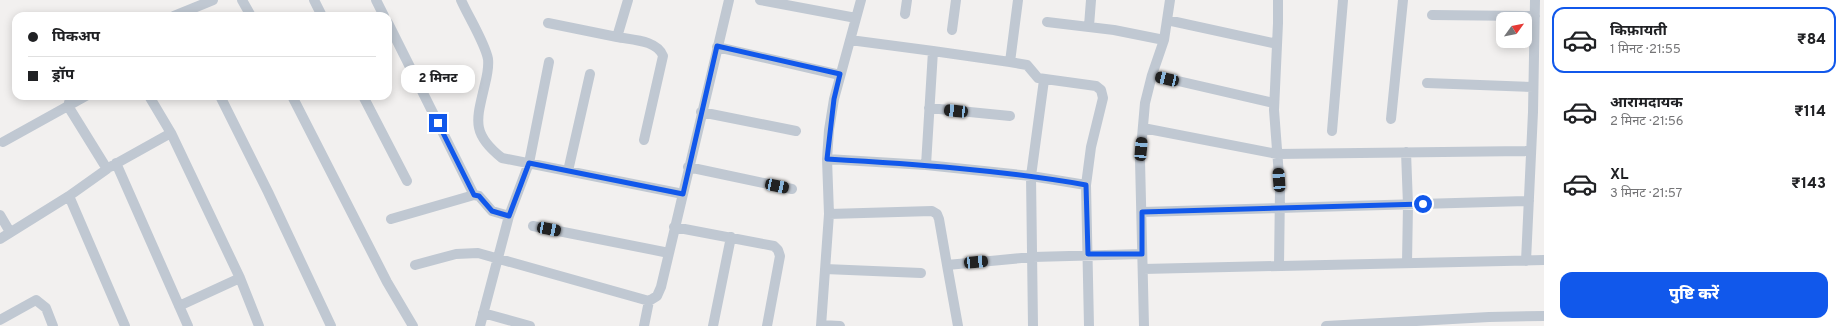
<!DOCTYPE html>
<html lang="hi">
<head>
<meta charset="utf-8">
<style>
  :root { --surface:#fff; --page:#f2f2f2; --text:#202124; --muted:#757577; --line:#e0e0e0; --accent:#1158eb }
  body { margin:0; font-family:Overpass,"Noto Sans Devanagari",sans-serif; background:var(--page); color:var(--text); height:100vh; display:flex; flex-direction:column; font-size:15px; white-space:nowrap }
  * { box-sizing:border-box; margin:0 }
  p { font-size:13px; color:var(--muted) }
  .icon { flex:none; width:22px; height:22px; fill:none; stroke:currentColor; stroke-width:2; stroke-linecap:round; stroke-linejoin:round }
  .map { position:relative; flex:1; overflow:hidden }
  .side { display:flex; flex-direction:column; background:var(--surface); width:300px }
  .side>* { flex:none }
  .banner { position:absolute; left:12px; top:12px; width:380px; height:88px; border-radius:12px; box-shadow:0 2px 10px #0003; display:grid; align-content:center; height:88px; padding:0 16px; background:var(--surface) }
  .needle { width:26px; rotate:57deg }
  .fabs { position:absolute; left:1496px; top:12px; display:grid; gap:8px }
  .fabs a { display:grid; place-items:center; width:36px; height:36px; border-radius:8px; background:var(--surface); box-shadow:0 2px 10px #0003; font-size:20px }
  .end { position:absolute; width:18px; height:18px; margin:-9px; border:5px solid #1158eb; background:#fff; box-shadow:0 0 0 2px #fff }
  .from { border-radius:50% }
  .bubble { position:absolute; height:28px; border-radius:12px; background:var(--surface); box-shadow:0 2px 10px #0003; font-size:13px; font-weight:800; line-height:28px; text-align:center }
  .car { position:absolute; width:12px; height:24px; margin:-12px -6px; border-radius:5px; box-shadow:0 0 3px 1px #0007; background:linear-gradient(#222 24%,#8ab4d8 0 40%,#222 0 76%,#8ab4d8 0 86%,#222 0) }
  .banner b { display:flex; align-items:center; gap:14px; height:38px; font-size:15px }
  .banner b+b { border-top:1px solid var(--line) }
  .banner i { width:10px; height:10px; background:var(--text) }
  ul { padding:7px 0 0; list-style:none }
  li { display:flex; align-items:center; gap:12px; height:66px; margin:0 8px 6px; padding:0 8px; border:2px solid transparent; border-radius:12px }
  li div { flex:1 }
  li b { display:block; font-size:15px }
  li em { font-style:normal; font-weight:800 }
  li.selected { border-color:var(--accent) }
  li>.icon { width:36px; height:36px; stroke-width:1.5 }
  .primary-button { display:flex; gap:8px; margin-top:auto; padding:8px 16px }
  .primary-button a { flex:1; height:46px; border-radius:12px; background:var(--accent); color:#fff; font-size:16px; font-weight:800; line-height:46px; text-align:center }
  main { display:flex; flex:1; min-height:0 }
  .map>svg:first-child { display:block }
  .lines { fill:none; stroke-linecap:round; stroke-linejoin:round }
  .minor { stroke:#c0c8d2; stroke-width:10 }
  .route { stroke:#1158eb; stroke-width:5 }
</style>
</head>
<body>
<main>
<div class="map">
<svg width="1544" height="326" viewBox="0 0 1544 326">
  <rect width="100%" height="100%" fill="#f2f0ef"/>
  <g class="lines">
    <!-- minor -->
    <path class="minor" d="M242 0 251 16
      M314 0 322 16
      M376 0 384 16
      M461 0C468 16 485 43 488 59 489 68 487 76 485 84 477 119 470 133 502 158L683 194 729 0
      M628 0 617 37C632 40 657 40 663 56L644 140
      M760 0 856 18
      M1018 0 1010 62 933 51 926 165 1031 176 1086 185 1089 326
      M1278 0V23L1274 110 1280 189 1279 266
      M905 14 907 0
      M1432 15 1535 16
      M174 16 213 0
      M1167 20 1277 44
      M1047 22 1114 30 1164 40
      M388 23 474 195
      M548 23 617 37
      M1089 26 1091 0
      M952 30 956 0
      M850 40 933 51
      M717 47 840 75
      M1010 62 1027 65 1038 78 1096 86 1101 90 1103 98 1091 147 1086 185
      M1152 75 1274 103
      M1427 83 1533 87
      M71 96 68 106 107 169 69 196 125 326
      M220 96 268 192 331 326
      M292 96 387 282 413 326
      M363 96 407 181
      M929 108 1010 116
      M701 112 796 131
      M1391 119 1403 0
      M1143 128 1277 154 1531 151
      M1332 131 1343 0
      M171 133 240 278 259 326
      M3 142 86 96
      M1406 152 1408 205 1407 263
      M827 159 926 165
      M116 163 188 326
      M110 167 171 133 149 96
      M688 167 792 189
      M568 171 590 74
      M1142 212 1529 201
      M829 214 932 211 937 214 939 219 947 265
      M0 215 10 232
      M391 219 474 195 479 196 492 211 509 216
      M533 226 669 253
      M674 227 774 246 778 250 780 256 767 326
      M0 239 69 196
      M1526 261 1533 112 1535 0
      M415 265 456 254 478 253 649 301
      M825 269 921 273
      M1143 269 1544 260
      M179 306 240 278
      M483 313 530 326
      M0 320 36 300 46 308 53 326
      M821 325 840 326
      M480 326 509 216 529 163 549 62
      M644 326 649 301 657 296 661 287 683 194
      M713 326 731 237
      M821 326 829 214 827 159 829 130 834 99 861 0
      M958 326 947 265 1033 257 1142 254
      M1033 326 1031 176 1044 80
      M1144 326 1140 160 1145 103 1152 75 1164 40 1170 0
      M1326 326 1489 317 1544 316"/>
  </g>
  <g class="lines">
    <!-- route -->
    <path class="route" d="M438 123 474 195 479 196 492 211 509 216 529 163 683 194 717 46 840 74 834 99 827 159C914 164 1001 170 1086 185L1088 254H1142V212L1423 204"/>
  </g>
</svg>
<div class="fabs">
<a><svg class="needle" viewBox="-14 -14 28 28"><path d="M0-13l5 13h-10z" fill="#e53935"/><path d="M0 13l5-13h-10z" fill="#757577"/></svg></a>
</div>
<i class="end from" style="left:1423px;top:204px"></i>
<i class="end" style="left:438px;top:123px"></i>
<div class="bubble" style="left:401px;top:65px;width:74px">2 मिनट</div>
<i class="car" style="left:1167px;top:79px;rotate:283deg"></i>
<i class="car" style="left:956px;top:111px;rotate:276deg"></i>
<i class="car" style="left:1141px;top:149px;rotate:5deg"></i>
<i class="car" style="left:1279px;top:180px;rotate:356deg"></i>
<i class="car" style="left:777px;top:186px;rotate:102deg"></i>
<i class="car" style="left:549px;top:229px;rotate:101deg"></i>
<i class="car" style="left:976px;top:262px;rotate:85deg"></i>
<div class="banner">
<b><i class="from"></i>पिकअप</b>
<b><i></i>ड्रॉप</b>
</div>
</div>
<section class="side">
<ul>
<li class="selected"><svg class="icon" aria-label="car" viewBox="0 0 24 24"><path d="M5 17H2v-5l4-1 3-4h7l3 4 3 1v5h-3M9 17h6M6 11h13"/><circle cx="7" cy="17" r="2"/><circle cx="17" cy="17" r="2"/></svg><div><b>किफ़ायती</b><p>1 मिनट · 21:55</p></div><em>₹84</em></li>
<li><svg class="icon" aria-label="car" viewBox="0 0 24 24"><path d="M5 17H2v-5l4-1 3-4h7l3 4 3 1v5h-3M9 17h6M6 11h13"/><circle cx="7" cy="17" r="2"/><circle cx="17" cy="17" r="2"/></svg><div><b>आरामदायक</b><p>2 मिनट · 21:56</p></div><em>₹114</em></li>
<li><svg class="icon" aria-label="car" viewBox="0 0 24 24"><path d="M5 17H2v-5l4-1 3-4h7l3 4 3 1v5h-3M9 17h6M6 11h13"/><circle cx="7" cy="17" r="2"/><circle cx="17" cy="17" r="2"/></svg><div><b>XL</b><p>3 मिनट · 21:57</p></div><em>₹143</em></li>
</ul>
<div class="primary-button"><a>पुष्टि करें</a></div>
</section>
</main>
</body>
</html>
